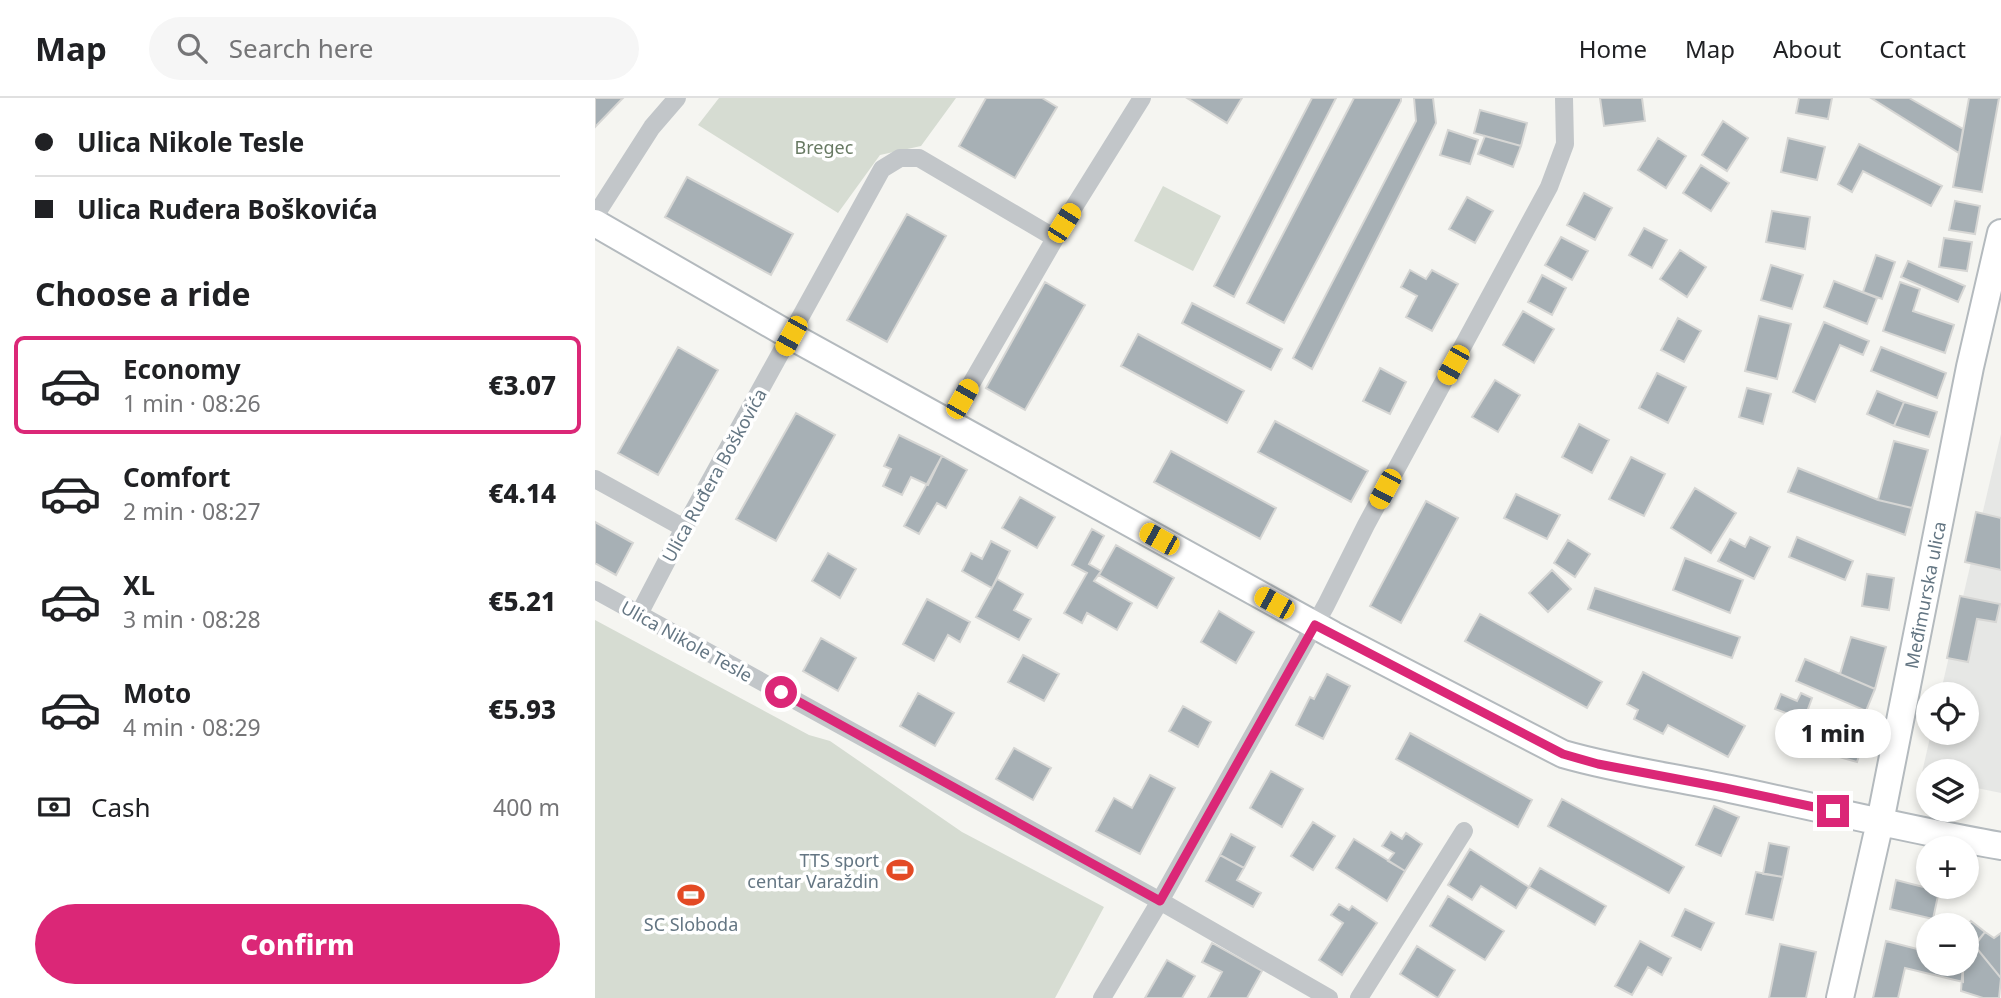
<!DOCTYPE html>
<html lang="en">
<head>
<meta charset="utf-8">
<style>
  :root { --surface:#fff; --page:#f6f6f6; --text:#202124; --muted:#757577; --line:#e0e0e0; --accent:#db2777 }
  body { margin:0; font-family:"Noto Sans",sans-serif; background:var(--page); color:var(--text); height:100vh; display:flex; flex-direction:column; font-size:26px; white-space:nowrap }
  * { box-sizing:border-box; margin:0 }
  p { font-size:23px; color:var(--muted) }
  .icon { flex:none; width:38px; height:38px; fill:none; stroke:currentColor; stroke-width:2; stroke-linecap:round; stroke-linejoin:round }
  .map { position:relative; flex:1; overflow:hidden }
  .sheet { display:flex; flex-direction:column; background:var(--surface); width:595px }
  .sheet>* { flex:none }
  .hud { display:grid; align-content:center; height:154px; padding:0 35px; background:var(--surface) }
  .tools { position:absolute; left:1321px; top:584px; display:grid; gap:14px }
  .tools a { display:grid; place-items:center; width:63px; height:63px; border-radius:50%; background:var(--surface); box-shadow:0 4px 10px #0003; font-size:35px }
  .end { position:absolute; width:32px; height:32px; margin:-16px; border:9px solid #db2777; background:#fff; box-shadow:0 0 0 4px #fff }
  .from { border-radius:50% }
  .bubble { position:absolute; height:49px; border-radius:24px; background:var(--surface); box-shadow:0 4px 10px #0003; font-size:23px; font-weight:800; line-height:49px; text-align:center }
  .car { position:absolute; width:21px; height:42px; margin:-21px -10px; border-radius:9px; box-shadow:0 0 5px 2px #0007; background:linear-gradient(#f5c518 24%,#345 0 40%,#f5c518 0 76%,#345 0 86%,#f5c518 0) }
  .hud b { display:flex; align-items:center; gap:24px; height:66px; font-size:26px }
  .hud b+b { border-top:2px solid var(--line) }
  .hud i { width:18px; height:18px; background:var(--text) }
  ul { padding:0; list-style:none }
  li { display:flex; align-items:center; gap:21px; height:98px; margin:0 14px 10px; padding:0 21px; border:4px solid transparent; border-radius:10px }
  li div { flex:1 }
  li b { display:block; font-size:26px }
  li em { font-style:normal; font-weight:800 }
  li.on { border-color:var(--accent) }
  li>.icon { width:63px; height:63px; stroke-width:1.5 }
  h2 { padding:0 35px; font-size:32px; line-height:84px }
  .pay { display:flex; align-items:center; gap:18px; height:77px; padding:0 35px; font-size:26px }
  .pay p { margin-inline-start:auto }
  .action { display:flex; gap:14px; margin-top:auto; padding:14px 35px }
  .action a { flex:1; height:80px; border-radius:42px; background:var(--accent); color:#fff; font-size:28px; font-weight:800; line-height:80px; text-align:center }
  header { display:flex; align-items:center; gap:42px; box-sizing:border-box; height:98px; padding:0 35px; background:var(--surface); border-bottom:2px solid var(--line) }
  header strong { font-size:33px }
  nav { display:flex; gap:38px; margin-inline-start:auto; font-size:24px }
  .search { width:490px; height:63px; background:var(--page); display:flex; align-items:center; gap:18px; box-sizing:border-box; padding:0 24px; border-radius:38px; color:var(--muted); font-size:26px }
  main { display:flex; flex:1; min-height:0 }
  .map>svg:first-child { display:block }
  .built { fill:#e6e7e5 }
  .green { fill:#d6dcd2 }
  .building { fill:#a7b0b5; stroke:#d6d6d4; stroke-width:2 }
  .lines { fill:none; stroke-linecap:round; stroke-linejoin:round }
  .secondary-casing { stroke:#b4babe; stroke-width:30 }
  .street { stroke:#c2c6c9; stroke-width:18 }
  .secondary { stroke:#fff; stroke-width:26 }
  .route { stroke:#db2777; stroke-width:9 }
  .labels { text-anchor:middle; dominant-baseline:central; stroke-width:7; stroke-linejoin:round; paint-order:stroke }
  .park-label { font-size:18px; fill:#687a63; stroke:#fff }
  .street-label { font-size:18px; fill:#647683; stroke:#fff }
  .poi-label { font-size:18px; fill:#647683; stroke:#fff; text-anchor:end }
</style>
</head>
<body>
<header>
<strong>Map</strong>
<div class="search"><svg class="icon" aria-label="search" viewBox="0 0 24 24"><circle cx="10" cy="10" r="6"/><path d="M15 15l6 6"/></svg>Search here</div>
<nav><a>Home</a><a>Map</a><a>About</a><a>Contact</a></nav>
</header>
<main>
<section class="sheet">
<div class="hud">
<b><i class="from"></i>Ulica Nikole Tesle</b>
<b><i></i>Ulica Ruđera Boškovića</b>
</div>
<h2>Choose a ride</h2>
<ul>
<li class="on"><svg class="icon" aria-label="car" viewBox="0 0 24 24"><path d="M5 17H2v-5l4-1 3-4h7l3 4 3 1v5h-3M9 17h6M6 11h13"/><circle cx="7" cy="17" r="2"/><circle cx="17" cy="17" r="2"/></svg><div><b>Economy</b><p>1 min · 08:26</p></div><em>€3.07</em></li>
<li><svg class="icon" aria-label="car" viewBox="0 0 24 24"><path d="M5 17H2v-5l4-1 3-4h7l3 4 3 1v5h-3M9 17h6M6 11h13"/><circle cx="7" cy="17" r="2"/><circle cx="17" cy="17" r="2"/></svg><div><b>Comfort</b><p>2 min · 08:27</p></div><em>€4.14</em></li>
<li><svg class="icon" aria-label="car" viewBox="0 0 24 24"><path d="M5 17H2v-5l4-1 3-4h7l3 4 3 1v5h-3M9 17h6M6 11h13"/><circle cx="7" cy="17" r="2"/><circle cx="17" cy="17" r="2"/></svg><div><b>XL</b><p>3 min · 08:28</p></div><em>€5.21</em></li>
<li><svg class="icon" aria-label="car" viewBox="0 0 24 24"><path d="M5 17H2v-5l4-1 3-4h7l3 4 3 1v5h-3M9 17h6M6 11h13"/><circle cx="7" cy="17" r="2"/><circle cx="17" cy="17" r="2"/></svg><div><b>Moto</b><p>4 min · 08:29</p></div><em>€5.93</em></li>
</ul>
<div class="pay"><svg class="icon" aria-label="cash" viewBox="0 0 24 24"><path d="M3 7h18v10H3z"/><circle cx="12" cy="12" r="2"/></svg>Cash<p>400 m</p></div>
<div class="action"><a>Confirm</a></div>
</section>
<div class="map">
<svg width="1406" height="900" viewBox="0 0 1406 900">
  <rect width="100%" height="100%" fill="#f5f5f1"/>
  <!-- built -->
  <path class="built" d="M1406 336V695L1372 688V674H1334L1333 681 1326 679 1336 635H1372V597H1345Z"/>
  <!-- green -->
  <path class="green" d="M124 0H361L326 48 285 57 243 115 103 27Z
    M568 88 626 118 598 173 539 143Z
    M0 522 214 637 235 643 367 734 509 809 460 900H0Z"/>
  <!-- building -->
  <path class="building" d="M0 0H28L0 29Z
    M391 0H447L462 9 420 80 364 48Z
    M592 0H647L632 25Z
    M717 0H741L639 199 619 188Z
    M759 0H806V3L689 225 652 205Z
    M819 0H838L841 25 717 271 698 260 821 23Z
    M1005 0H1047L1050 23 1009 28Z
    M1204 0H1237L1233 21 1201 15Z
    M1276 0H1314L1368 31 1364 55Z
    M1374 0H1404L1387 94 1358 89Z
    M885 12 932 25 926 48 879 35Z
    M1128 23 1153 40 1132 73 1107 57Z
    M853 32 883 42 875 66 845 57Z
    M890 38 926 48 918 69 883 56Z
    M1063 40 1091 58 1071 90 1043 72Z
    M1193 40 1230 49 1222 82 1186 74Z
    M1264 46 1347 88 1336 108 1268 73 1257 94 1243 86Z
    M1106 67 1134 85 1116 113 1088 95Z
    M92 79 198 136 176 177 70 119Z
    M989 95 1017 110 1000 142 972 127Z
    M872 99 898 113 880 145 854 131Z
    M1360 103 1385 108 1380 136 1354 132Z
    M1177 113 1215 119 1210 151 1171 144Z
    M312 116 351 138 292 244 252 222Z
    M1049 130 1072 142 1057 170 1034 157Z
    M966 139 993 153 977 182 950 167Z
    M1349 140 1377 144 1372 173 1344 169Z
    M1085 152 1111 169 1092 199 1065 181Z
    M1281 157 1300 164 1287 201 1268 194Z
    M1313 163 1370 188 1363 204 1306 179Z
    M1176 167 1208 177 1197 211 1166 202Z
    M815 172 831 181 837 172 863 186 837 233 811 219 822 198 806 189Z
    M947 177 971 190 957 217 933 204Z
    M1239 183 1282 200 1272 226 1229 209Z
    M450 184 490 207 430 312 391 290Z
    M1305 184 1325 191 1318 213 1359 227 1350 255 1288 233Z
    M597 205 687 251 676 272 587 225Z
    M928 213 959 231 939 265 908 247Z
    M1164 218 1196 226 1182 281 1150 273Z
    M1083 220 1106 233 1089 264 1066 252Z
    M1229 224 1274 243 1268 257 1245 247 1220 304 1198 294Z
    M543 236 649 293 632 325 526 268Z
    M83 249 123 272 63 377 23 355Z
    M1286 249 1351 275 1342 300 1276 273Z
    M785 270 811 284 795 316 768 303Z
    M1062 275 1091 289 1073 325 1044 310Z
    M900 282 925 297 903 334 877 319Z
    M1152 290 1176 296 1168 326 1144 319Z
    M1282 293 1309 304 1299 328 1272 316Z
    M1309 304 1342 314 1334 339 1299 328Z
    M201 315 240 337 181 443 141 421Z
    M680 323 773 373 756 404 663 354Z
    M984 326 1014 342 997 375 967 359Z
    M304 337 347 358 333 387 316 379 307 397 288 388 296 371 289 368Z
    M1299 343 1333 352 1317 410 1283 402Z
    M576 353 681 410 665 441 559 384Z
    M347 358 372 372 351 410 342 405 324 436 309 428Z
    M1036 359 1070 376 1049 418 1014 401Z
    M1203 370 1283 402 1317 410 1310 437 1193 394Z
    M1100 390 1141 415 1116 455 1076 430Z
    M921 396 965 417 952 441 909 420Z
    M425 399 460 419 442 450 407 430Z
    M831 403 863 420 806 525 775 508Z
    M1381 414 1406 420V472L1370 464Z
    M0 424 38 445 21 477 0 465Z
    M497 431 509 438 494 466 506 473 499 483 537 505 522 532 492 515 487 525 469 515 492 475 477 467Z
    M1155 439 1175 449 1159 481 1123 463 1135 441 1150 449Z
    M1202 439 1258 463 1250 482 1194 459Z
    M973 442 995 456 980 479 959 465Z
    M396 443 415 453 397 490 367 473 376 455 387 461Z
    M521 447 579 480 562 510 504 477Z
    M233 455 261 471 245 500 217 483Z
    M1090 460 1148 482 1135 515 1078 492Z
    M957 472 976 491 953 514 934 495Z
    M1272 476 1299 480 1294 512 1267 508Z
    M402 481 428 496 419 512 436 521 424 542 381 519Z
    M1000 490 1145 539 1137 560 993 511Z
    M1365 498 1405 506 1401 524 1382 521 1373 564 1352 560Z
    M332 501 375 524 365 544 353 537 339 563 308 546Z
    M624 513 659 534 641 565 606 544Z
    M885 516 1007 584 992 610 870 543Z
    M1256 539 1291 549 1280 591 1245 576Z
    M226 540 261 560 243 593 208 573Z
    M428 557 464 576 449 603 413 584Z
    M1210 561 1280 591 1271 613 1201 583Z
    M1048 574 1150 628 1133 659 1073 627 1068 636 1039 621 1043 612 1032 606Z
    M732 576 755 588 728 641 701 627 715 599 719 601Z
    M323 595 359 615 340 648 305 628Z
    M1206 595 1217 600 1209 622 1180 611 1186 596 1202 603Z
    M588 608 616 624 603 649 574 633Z
    M1242 629 1271 637 1262 664 1234 656Z
    M815 635 937 702 923 729 801 661Z
    M419 650 456 670 438 702 401 681Z
    M676 673 708 691 687 729 655 710Z
    M555 677 580 690 545 756 501 733 519 700 537 710Z
    M967 701 1089 769 1074 795 953 728Z
    M1119 708 1144 719 1126 758 1101 747Z
    M718 724 740 738 718 772 696 758Z
    M796 734 807 741 811 735 827 746 810 773 793 763 799 755 787 748Z
    M636 736 660 749 649 770 625 757Z
    M759 741 810 773 792 803 741 770Z
    M1174 745 1194 749 1188 779 1168 776Z
    M875 751 934 789 921 810 886 788 877 802 853 787Z
    M625 757 649 770 642 782 666 795 658 809 611 783Z
    M945 770 1011 808 1000 827 934 789Z
    M1161 774 1188 779 1178 822 1151 816Z
    M1301 782 1344 793 1338 821 1295 811Z
    M853 798 909 833 890 862 835 828Z
    M744 806 754 812 757 808 782 825 747 877 724 862 748 825 736 817Z
    M1090 811 1119 825 1106 852 1077 838Z
    M1376 823 1390 834 1372 858V828Z
    M1390 834 1399 840 1406 835V880L1379 847Z
    M1045 843 1076 860 1067 877 1053 869 1037 897 1020 888Z
    M1291 843 1334 854V866H1368V884L1310 870 1303 900H1278Z
    M617 845 667 873 652 900H613L627 874 607 864Z
    M1185 846 1221 854 1211 900H1174Z
    M1379 847 1406 880 1404 900H1388L1366 893 1368 866H1372V858Z
    M822 848 860 872 843 900 805 876Z
    M572 862 600 878 587 900H550Z"/>
  <g class="lines">
    <defs>
      <path id="secondary" d="M0 125 196 238 738 537 968 656C1023 672 1079 679 1135 691 1225 710 1315 732 1406 748
        M1245 900 1285 724 1375 269 1406 135"/>
    </defs>
    <!-- secondary casing -->
    <use href="#secondary" class="secondary-casing"/>
    <!-- street -->
    <path class="street" d="M0 118 57 29 82 0
      M354 324 469 125 547 0
      M0 381 89 430
      M0 492 565 803 734 900
      M44 516 89 430 287 71 305 60H324L460 140
      M507 900 565 803 731 507 771 427 954 89 970 46 969 0
      M764 900 869 733"/>
    <!-- secondary -->
    <use href="#secondary" class="secondary"/>
  </g>
  <g class="lines">
    <!-- route -->
    <path class="route" d="M186 594 565 803 720 527 968 656 1003 666 1130 690 1238 713"/>
  </g>
  <!-- icons -->
  <defs>
    <symbol id="stadium-bare" viewBox="-9 -9 18 18"><path d="M0-5a6.5 5 0 1 0 0 10a6.5 5 0 1 0 0-10ZM-3.5-1.8h7v3.6h-7Z" fill="#e34a24" stroke="#fff" stroke-width="2.5" paint-order="stroke"/></symbol>
  </defs>
  <g fill-rule="evenodd">
    <use href="#stadium-bare" x="286" y="753" width="38" height="38"/>
    <use href="#stadium-bare" x="77" y="778" width="38" height="38"/>
  </g>
  <g class="labels">
    <!-- park labels -->
    <g class="park-label">
      <text x="229" y="49">Bregec</text>
    </g>
    <!-- street labels -->
    <g class="street-label">
      <text transform="translate(119 377) rotate(-61)">Ulica Ruđera Boškovića</text>
      <text transform="translate(1330 497) rotate(-79)">Međimurska ulica</text>
      <text transform="translate(92 543) rotate(29)">Ulica Nikole Tesle</text>
    </g>
    <!-- poi labels -->
    <g class="poi-label">
      <text x="284" y="762">TTS sport<tspan x="284" dy="21">centar Varaždin</tspan></text>
      <text x="96" y="826" text-anchor="middle">SC Sloboda</text>
    </g>
  </g>
</svg>
<div class="tools">
<a><svg class="icon" aria-label="locate" viewBox="0 0 24 24"><circle cx="12" cy="12" r="6"/><path d="M12 2v4M12 18v4M2 12h4M18 12h4"/></svg></a>
<a><svg class="icon" aria-label="layers" viewBox="0 0 24 24"><path d="M12 4l9 5-9 5-9-5zM3 14l9 5 9-5"/></svg></a>
<a>+</a>
<a>−</a>
</div>
<i class="end from" style="left:186px;top:594px"></i>
<i class="end" style="left:1238px;top:713px"></i>
<div class="bubble" style="left:1180px;top:611px;width:116px">1 min</div>
<i class="car" style="left:469px;top:125px;rotate:32deg"></i>
<i class="car" style="left:196px;top:238px;rotate:209deg"></i>
<i class="car" style="left:858px;top:267px;rotate:209deg"></i>
<i class="car" style="left:367px;top:301px;rotate:30deg"></i>
<i class="car" style="left:790px;top:391px;rotate:208deg"></i>
<i class="car" style="left:564px;top:441px;rotate:299deg"></i>
<i class="car" style="left:679px;top:505px;rotate:299deg"></i>
</div>
</main>
</body>
</html>
